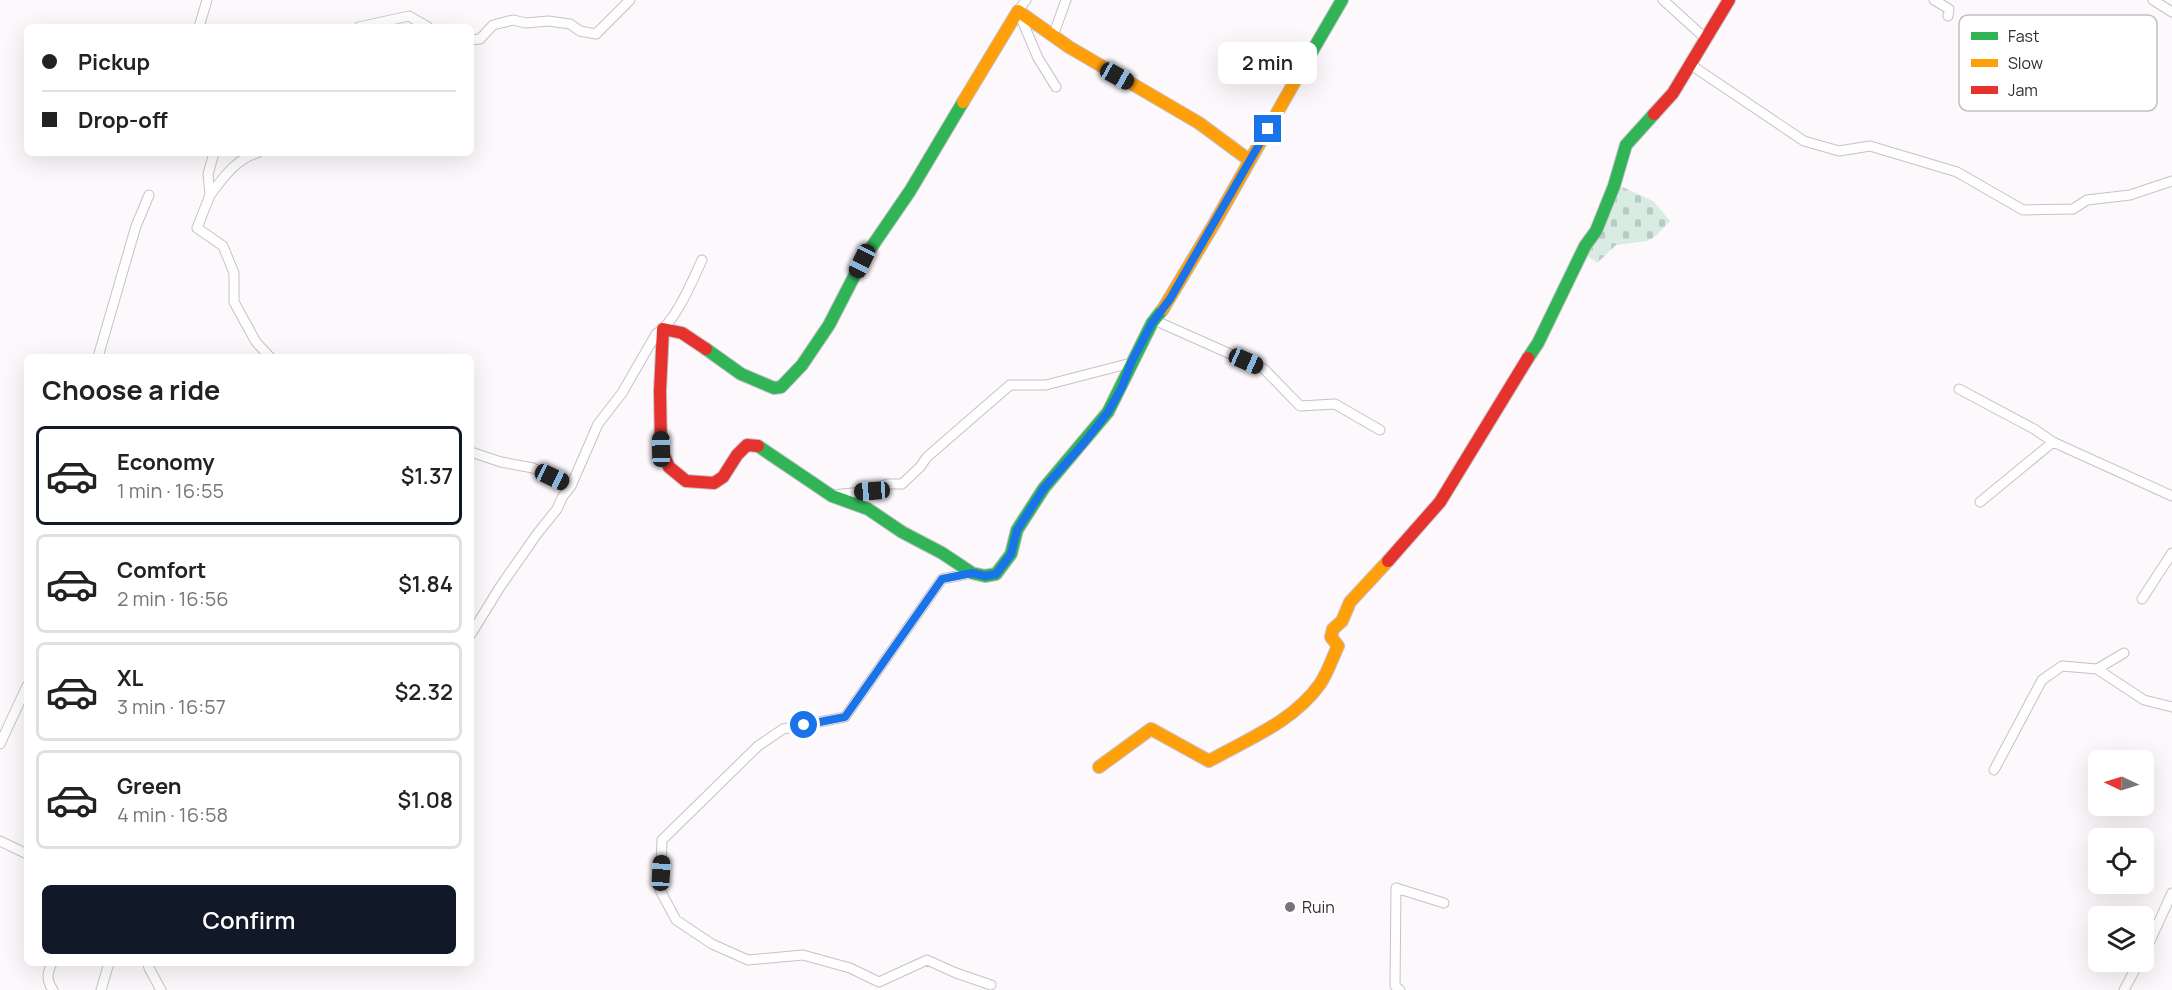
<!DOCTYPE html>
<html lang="en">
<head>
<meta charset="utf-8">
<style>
  :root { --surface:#fff; --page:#f2f2f2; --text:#222; --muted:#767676; --line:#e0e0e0; --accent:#111827 }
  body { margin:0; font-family:Manrope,sans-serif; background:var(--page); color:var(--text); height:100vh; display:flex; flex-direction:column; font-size:22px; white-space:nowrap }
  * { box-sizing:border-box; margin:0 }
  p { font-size:20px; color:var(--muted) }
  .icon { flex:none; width:33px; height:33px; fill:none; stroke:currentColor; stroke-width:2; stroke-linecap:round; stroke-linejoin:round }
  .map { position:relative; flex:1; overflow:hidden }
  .drawer { position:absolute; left:24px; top:354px; width:450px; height:612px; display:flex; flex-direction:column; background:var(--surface); border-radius:9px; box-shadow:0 6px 24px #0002 }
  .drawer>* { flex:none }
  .top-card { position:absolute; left:24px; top:24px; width:450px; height:132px; border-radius:9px; box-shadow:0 6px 24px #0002; display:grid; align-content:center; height:132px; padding:0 18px; background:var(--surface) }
  .needle { width:39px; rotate:274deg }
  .tools { position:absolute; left:2088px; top:750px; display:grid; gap:12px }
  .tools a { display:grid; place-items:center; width:66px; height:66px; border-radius:9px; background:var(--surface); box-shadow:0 6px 24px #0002; font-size:30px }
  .end { position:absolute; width:27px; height:27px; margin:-14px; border:8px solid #1a73e8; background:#fff; box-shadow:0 0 0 3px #fff }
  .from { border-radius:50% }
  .bubble { position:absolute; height:42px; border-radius:9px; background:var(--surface); box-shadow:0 6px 24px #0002; font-size:20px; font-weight:600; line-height:42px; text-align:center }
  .car { position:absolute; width:18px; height:36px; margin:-18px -9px; border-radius:8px; box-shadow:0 0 4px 2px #0007; background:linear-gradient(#222 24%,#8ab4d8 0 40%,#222 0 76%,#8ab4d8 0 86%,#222 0) }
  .top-card b { display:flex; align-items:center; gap:21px; height:57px; font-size:22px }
  .top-card b+b { border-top:2px solid var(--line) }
  .top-card i { width:15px; height:15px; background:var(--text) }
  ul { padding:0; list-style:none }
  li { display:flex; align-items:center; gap:18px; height:99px; margin:0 12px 9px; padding:0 6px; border:3px solid var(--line); border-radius:9px }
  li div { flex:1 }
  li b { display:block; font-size:22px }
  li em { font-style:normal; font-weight:600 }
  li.current { border-color:var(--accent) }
  li>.icon { width:54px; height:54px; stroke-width:1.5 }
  h2 { padding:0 18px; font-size:27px; line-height:72px }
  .cta { display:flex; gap:12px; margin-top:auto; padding:12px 18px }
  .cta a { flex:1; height:69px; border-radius:9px; background:var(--accent); color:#fff; font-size:24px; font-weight:600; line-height:69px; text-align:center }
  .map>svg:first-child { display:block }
  .cemetery { fill:url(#cemetery-stones) }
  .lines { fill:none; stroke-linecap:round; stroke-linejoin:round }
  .street-casing { stroke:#c6c2c7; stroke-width:11 }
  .fast-casing { stroke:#c6c2c7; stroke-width:14 }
  .slow-casing { stroke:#c6c2c7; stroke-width:14 }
  .jam-casing { stroke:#c6c2c7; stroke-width:14 }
  .street { stroke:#fffeff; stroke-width:9 }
  .fast { stroke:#30b455; stroke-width:12 }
  .slow { stroke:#ff9f0a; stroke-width:12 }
  .jam { stroke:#e5322d; stroke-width:12 }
  .route { stroke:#1a73e8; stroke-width:8 }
  .poi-dot { fill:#787379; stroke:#fff; stroke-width:2 }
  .labels { text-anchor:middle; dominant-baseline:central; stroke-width:4.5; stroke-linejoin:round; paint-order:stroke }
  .poi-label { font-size:16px; fill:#312b32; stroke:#fff; text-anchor:start }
  .key { fill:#fff; stroke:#c1bfc2; stroke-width:1.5 }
  .key-label { font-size:16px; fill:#312b32 }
</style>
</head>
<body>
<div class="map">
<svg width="2172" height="990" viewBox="0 0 2172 990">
  <defs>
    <pattern id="cemetery-stones" width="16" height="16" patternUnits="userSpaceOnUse" patternTransform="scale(1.5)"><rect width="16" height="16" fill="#d9ece3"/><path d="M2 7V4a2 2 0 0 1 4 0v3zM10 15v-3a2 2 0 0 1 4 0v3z" fill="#bbcbc3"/></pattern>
  </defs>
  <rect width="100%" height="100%" fill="#fcf8fc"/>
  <!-- cemetery -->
  <path class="cemetery" d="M1618 185 1653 201 1670 221 1656 236 1647 241 1616 245 1597 263 1584 253Z"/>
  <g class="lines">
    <defs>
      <path id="street" d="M1026 0 1018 11 1038 58 1056 87
        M1663 0 1705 38
        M1934 0 1949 9 1948 16
        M2153 0 2172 12
        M199 27 207 0
        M359 27 409 16 428 27
        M1053 36 1066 0
        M471 40 480 39 493 25 513 20 526 23 548 21 570 24 580 31 596 34 630 0
        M1691 65 1804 141 1839 151 1870 146 1957 172 2023 210 2073 209 2087 200 2130 195 2172 181
        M214 153 208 174 210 195 197 228 223 246 234 273V302L256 342 270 357
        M210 195C223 178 236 159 257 153
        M1154 320 1264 369 1300 406 1335 404 1380 430
        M98 357 136 226 149 195
        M1959 389 2034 429 2053 442
        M471 452 501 462 533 468 571 486
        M833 495 872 491 887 484H902L920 467 927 457 1010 385H1046L1131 363
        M1980 502 2053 442 2172 496
        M972 573 942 579 845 717 783 729 758 746 662 840 660 890 676 920 712 944 748 960 803 955 850 968 879 982 927 960 956 973 991 985
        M2142 599 2172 553
        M471 634 500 587 537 534 557 509 563 496 571 486 598 424 622 393 656 334C676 322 692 281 702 260
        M2097 669 2124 653
        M0 744 27 686
        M1994 770 2042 680 2062 666 2097 669 2144 700 2172 707
        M0 841 27 854
        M2144 954 2172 893
        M52 963C47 973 46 980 53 990
        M148 963 149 968 161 990
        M101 990 109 963
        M1400 990 1395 986 1396 888 1444 903
        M2124 990 2139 962"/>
      <path id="fast" d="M1303 67 1342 0
        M706 349 741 374 774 388 781 387 802 365 829 325 862 261 910 191 963 102
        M1528 358 1538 343 1585 246 1596 231 1614 186 1626 145 1654 114
        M758 446 832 496 868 509 902 532 942 553 972 573 985 576 996 574 1011 554 1017 530 1044 488 1108 412 1152 323 1163 309"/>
      <path id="slow" d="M963 102 1018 11 1069 47 1199 123 1249 160
        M1163 309 1214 224 1303 67
        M1099 767 1151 729 1209 761C1248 739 1293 722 1320 684 1328 672 1332 659 1338 646L1331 637 1333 629 1342 621 1350 602 1388 561"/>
      <path id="jam" d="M1654 114 1673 93 1729 0
        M706 349 682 333 663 329 660 391 661 449 669 467 686 481 714 483 723 477 737 455 747 445 758 446
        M1388 561 1440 502 1528 358"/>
    </defs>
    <!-- street casing -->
    <use href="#street" class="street-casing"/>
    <!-- fast casing -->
    <use href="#fast" class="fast-casing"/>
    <!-- slow casing -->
    <use href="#slow" class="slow-casing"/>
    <!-- jam casing -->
    <use href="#jam" class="jam-casing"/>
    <!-- street -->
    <use href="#street" class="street"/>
    <!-- fast -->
    <use href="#fast" class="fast"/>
    <!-- slow -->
    <use href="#slow" class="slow"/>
    <!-- jam -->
    <use href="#jam" class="jam"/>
  </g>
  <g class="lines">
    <!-- route -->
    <path class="route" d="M804 725 845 717 942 579 972 573 985 576 996 574 1011 554 1017 530 1044 488 1083 444 1108 412 1122 387 1131 363 1152 323 1170 299 1268 129"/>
  </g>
  <!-- markers -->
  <circle class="poi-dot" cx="1290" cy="907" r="6"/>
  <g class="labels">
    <!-- poi labels -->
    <g class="poi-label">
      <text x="1302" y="907">Ruin</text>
    </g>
  </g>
  <!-- legend -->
  <rect x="1959" y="15" width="198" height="96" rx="9" class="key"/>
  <rect x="1971" y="32" width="27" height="8" fill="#30b455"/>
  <rect x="1971" y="59" width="27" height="8" fill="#ff9f0a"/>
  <rect x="1971" y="86" width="27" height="8" fill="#e5322d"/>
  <g class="key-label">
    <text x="2008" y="42">Fast</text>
    <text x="2008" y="69">Slow</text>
    <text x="2008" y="96">Jam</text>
  </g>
</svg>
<div class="tools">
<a><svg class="needle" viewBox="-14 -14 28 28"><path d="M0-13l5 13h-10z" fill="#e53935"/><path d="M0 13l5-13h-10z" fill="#767676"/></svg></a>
<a><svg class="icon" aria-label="locate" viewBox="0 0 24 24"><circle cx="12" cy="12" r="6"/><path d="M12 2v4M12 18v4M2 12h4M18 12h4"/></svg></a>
<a><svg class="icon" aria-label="layers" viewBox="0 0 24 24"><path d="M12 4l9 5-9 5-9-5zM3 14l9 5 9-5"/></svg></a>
</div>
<i class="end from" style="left:804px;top:725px"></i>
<i class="end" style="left:1268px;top:129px"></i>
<div class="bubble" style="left:1218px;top:42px;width:99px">2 min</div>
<i class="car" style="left:1117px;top:76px;rotate:119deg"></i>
<i class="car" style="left:862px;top:261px;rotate:206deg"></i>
<i class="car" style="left:1246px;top:361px;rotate:114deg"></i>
<i class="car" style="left:661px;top:449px;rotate:359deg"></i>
<i class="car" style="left:552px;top:477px;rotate:115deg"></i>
<i class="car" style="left:872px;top:491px;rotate:266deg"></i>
<i class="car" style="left:661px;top:873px;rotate:3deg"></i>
<div class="top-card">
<b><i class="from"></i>Pickup</b>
<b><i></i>Drop-off</b>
</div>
<section class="drawer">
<h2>Choose a ride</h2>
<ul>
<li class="current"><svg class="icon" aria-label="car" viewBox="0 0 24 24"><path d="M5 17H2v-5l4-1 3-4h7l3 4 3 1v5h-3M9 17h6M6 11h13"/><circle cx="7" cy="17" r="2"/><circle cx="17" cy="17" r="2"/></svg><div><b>Economy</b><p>1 min · 16:55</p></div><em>$1.37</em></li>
<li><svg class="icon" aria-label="car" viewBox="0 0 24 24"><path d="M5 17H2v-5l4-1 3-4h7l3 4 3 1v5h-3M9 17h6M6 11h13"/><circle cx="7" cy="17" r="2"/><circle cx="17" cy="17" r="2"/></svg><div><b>Comfort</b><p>2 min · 16:56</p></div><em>$1.84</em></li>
<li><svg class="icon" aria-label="car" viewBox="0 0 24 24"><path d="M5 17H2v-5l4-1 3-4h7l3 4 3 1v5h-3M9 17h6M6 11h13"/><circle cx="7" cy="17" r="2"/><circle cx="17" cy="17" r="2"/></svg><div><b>XL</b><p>3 min · 16:57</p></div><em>$2.32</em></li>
<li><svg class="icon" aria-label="car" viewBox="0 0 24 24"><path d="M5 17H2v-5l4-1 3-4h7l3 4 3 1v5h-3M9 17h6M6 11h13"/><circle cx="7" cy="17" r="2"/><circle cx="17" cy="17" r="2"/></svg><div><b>Green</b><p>4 min · 16:58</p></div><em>$1.08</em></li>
</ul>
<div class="cta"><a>Confirm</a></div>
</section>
</div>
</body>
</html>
